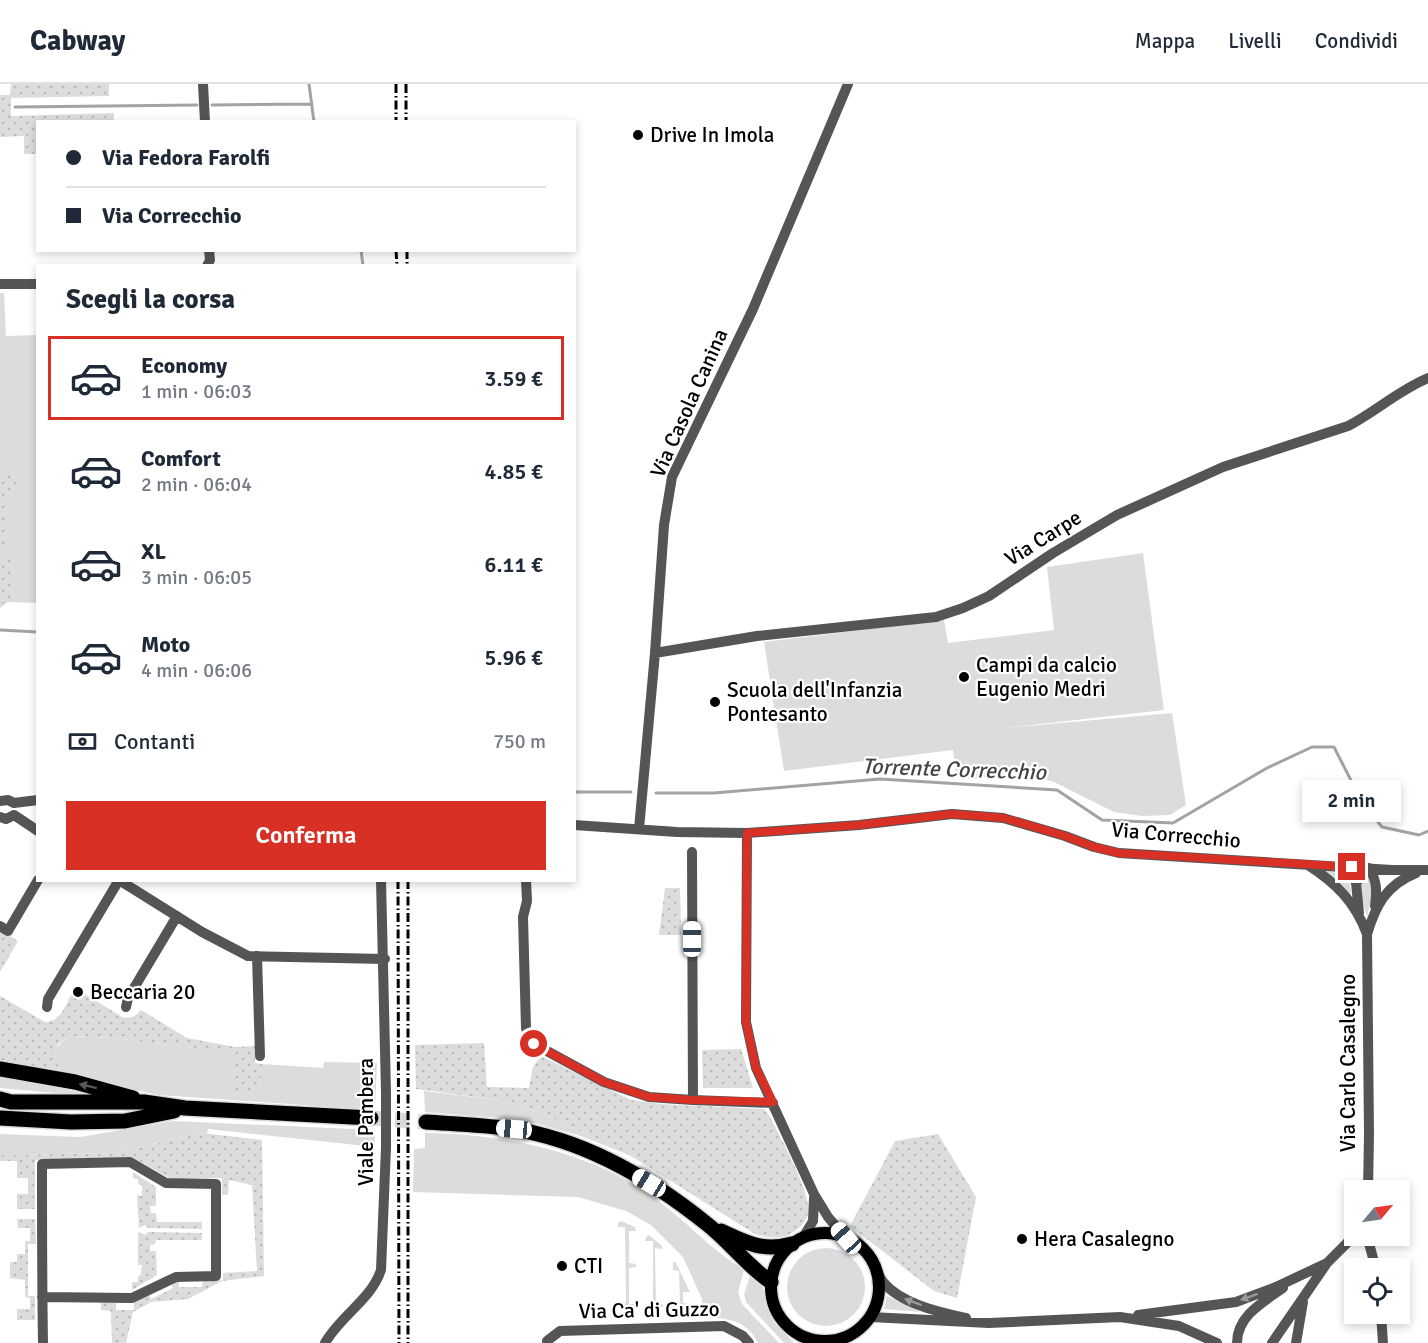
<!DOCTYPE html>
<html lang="it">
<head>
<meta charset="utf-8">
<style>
  :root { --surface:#fff; --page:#f2f2f3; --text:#1f2937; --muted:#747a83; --line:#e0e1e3; --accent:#d93025 }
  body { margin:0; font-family:Signika,sans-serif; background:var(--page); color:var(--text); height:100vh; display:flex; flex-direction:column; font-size:22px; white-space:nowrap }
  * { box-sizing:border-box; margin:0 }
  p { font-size:20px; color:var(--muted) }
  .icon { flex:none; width:33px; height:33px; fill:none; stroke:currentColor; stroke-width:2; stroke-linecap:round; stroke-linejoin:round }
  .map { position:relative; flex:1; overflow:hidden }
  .drawer { position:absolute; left:36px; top:180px; width:540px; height:618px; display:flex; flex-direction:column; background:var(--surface); border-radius:0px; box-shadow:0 3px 9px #0003 }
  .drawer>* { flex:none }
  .guide { position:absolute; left:36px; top:36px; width:540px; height:132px; border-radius:0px; box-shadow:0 3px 9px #0003; display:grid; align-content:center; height:132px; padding:0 30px; background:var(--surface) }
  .needle { width:39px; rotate:61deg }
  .fabs { position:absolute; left:1344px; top:1096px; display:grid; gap:12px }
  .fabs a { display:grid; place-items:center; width:66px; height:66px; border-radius:0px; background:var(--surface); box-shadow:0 3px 9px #0003; font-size:30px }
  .end { position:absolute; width:27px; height:27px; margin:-14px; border:8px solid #d93025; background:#fff; box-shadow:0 0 0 3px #fff }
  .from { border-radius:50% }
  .bubble { position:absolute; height:42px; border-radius:0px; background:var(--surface); box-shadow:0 3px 9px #0003; font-size:20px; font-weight:600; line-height:42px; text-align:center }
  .car { position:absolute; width:18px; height:36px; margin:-18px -9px; border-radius:8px; box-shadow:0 0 4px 2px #0007; background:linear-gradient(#fff 24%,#345 0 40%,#fff 0 76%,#345 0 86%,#fff 0) }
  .guide b { display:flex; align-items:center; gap:21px; height:57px; font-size:22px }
  .guide b+b { border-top:2px solid var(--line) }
  .guide i { width:15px; height:15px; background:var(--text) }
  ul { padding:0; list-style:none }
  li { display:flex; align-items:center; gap:18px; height:84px; margin:0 12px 9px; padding:0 18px; border:3px solid transparent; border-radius:0px }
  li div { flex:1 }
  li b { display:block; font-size:22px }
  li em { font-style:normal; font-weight:600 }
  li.selected { border-color:var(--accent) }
  li>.icon { width:54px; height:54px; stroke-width:1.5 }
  h2 { padding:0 30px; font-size:27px; line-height:72px }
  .pay { display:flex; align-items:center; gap:15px; height:66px; padding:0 30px; font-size:22px }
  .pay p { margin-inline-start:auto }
  .primary-button { display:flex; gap:12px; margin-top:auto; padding:12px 30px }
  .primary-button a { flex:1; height:69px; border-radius:0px; background:var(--accent); color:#fff; font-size:24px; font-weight:600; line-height:69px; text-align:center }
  header { display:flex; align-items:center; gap:36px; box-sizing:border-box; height:84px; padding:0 30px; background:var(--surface); border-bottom:2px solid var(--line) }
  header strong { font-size:28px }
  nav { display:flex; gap:33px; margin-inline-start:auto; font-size:21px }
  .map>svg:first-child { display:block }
  .grass { fill:#dcdcdc }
  .park { fill:url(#park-dots) }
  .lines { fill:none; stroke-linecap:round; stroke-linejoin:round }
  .stream { stroke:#a3a3a3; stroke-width:3 }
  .highway-tunnel { stroke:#d9d9d9; stroke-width:15; stroke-dasharray:15 8; stroke-linecap:butt }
  .major-casing { stroke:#dbdbdb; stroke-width:15 }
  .highway-casing { stroke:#dbdbdb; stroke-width:18 }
  .minor { stroke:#555; stroke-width:10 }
  .major { stroke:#000; stroke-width:12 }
  .highway { stroke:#000; stroke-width:15 }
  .rail { stroke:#000; stroke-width:3; stroke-dasharray:9 3 1.5 3; stroke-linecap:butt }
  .minor-bridge { stroke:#555; stroke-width:10 }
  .oneway { fill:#595959 }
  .oneway2 { fill:#999 }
  .route { stroke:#d93025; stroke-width:8 }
  .poi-dot { fill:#000; stroke:#fff; stroke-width:2 }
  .labels { text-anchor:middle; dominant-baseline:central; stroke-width:4.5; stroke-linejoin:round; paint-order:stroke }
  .poi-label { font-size:21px; fill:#000; stroke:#fff; text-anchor:start }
  .street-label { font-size:21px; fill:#000; stroke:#fff }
  .water-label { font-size:22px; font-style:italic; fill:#444; stroke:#fff }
</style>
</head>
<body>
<header>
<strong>Cabway</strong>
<nav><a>Mappa</a><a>Livelli</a><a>Condividi</a></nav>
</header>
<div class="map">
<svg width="1428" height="1259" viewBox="0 0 1428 1259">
  <defs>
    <pattern id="park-dots" width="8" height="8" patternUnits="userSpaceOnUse" patternTransform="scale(1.5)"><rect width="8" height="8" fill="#dcdcdc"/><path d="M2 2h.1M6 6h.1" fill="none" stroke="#bbb" stroke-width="1.8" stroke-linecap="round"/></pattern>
  </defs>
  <rect width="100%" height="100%" fill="#fff"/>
  <!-- grass -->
  <path class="grass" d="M0 209H4L6 252 37 251 38 519 8 518 0 524Z
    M1143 469 1164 626 1005 644 1172 629 1186 721 1170 731 1142 732 1114 728 1054 698 1018 688 972 695 956 692 953 666 784 687 764 558 944 536 948 559 1054 546 1047 483Z
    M1325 787 1354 789 1350 802 1352 816Z
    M1368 793 1374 801 1367 833 1361 813 1359 798Z
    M69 952 113 954 236 969 232 1007H260L262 980 323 984 324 978 377 979 375 1026 159 1011 60 990C54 971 51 965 69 952Z
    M0 991 100 1013 0 1004Z
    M424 1007 499 1016 542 1029 631 1072 581 1052 524 1036 425 1028Z
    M173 1037 375 1046V1063L208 1045 207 1050 202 1049 116 1069 0 1071V1050L80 1053Z
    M425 1049C504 1050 589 1067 655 1114 686 1137 711 1166 744 1186L738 1209 742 1220 779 1259H758C743 1226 703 1235 673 1234L676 1231H702V1215L683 1173 651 1141 626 1127 578 1113 413 1108 414 1065 425 1064Z
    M621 1137 635 1143 636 1147H629V1179L636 1180V1183L629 1184V1220H636V1223H618V1220L626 1219 625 1143H618V1139Z
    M649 1151 662 1162 663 1165 655 1164 656 1219 663 1220V1223H645V1220L653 1219V1157H645L646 1153Z
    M787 1203a39 39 0 1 1 78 0a39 39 0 1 1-78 0Z
    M675 1177 690 1208H683V1219L691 1220V1222L673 1223V1220L680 1219 679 1187 673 1186V1179Z
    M750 1192 762 1202 774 1238 794 1259H784L746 1218 744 1210Z
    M887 1212 920 1228 884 1225Z"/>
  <!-- park -->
  <path class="park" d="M11 0H109V12L11 14V32L114 29V37L38 38 37 70H24V52L0 53V11H10Z
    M0 377H3L2 391 20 392V408H6L5 460H0Z
    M0 475H13V478L12 517 7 516 0 522Z
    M665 804H680L681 851H659Z
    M0 846 18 857 0 888Z
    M83 909 122 933C131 935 135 933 141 926L187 954 235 963 255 962V979L262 980 260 1008 231 1007 235 969 113 954 69 952 58 960 55 971 60 990 0 977V912L45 938C60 938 65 923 71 911L78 916Z
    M484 959 487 1003 529 1004 533 983 541 972 631 1016 660 1020 764 1025 769 1031C779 1051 812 1109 808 1129 807 1136 801 1143 795 1147 782 1156 770 1154 755 1150L631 1072 542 1029 499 1016 416 1005 415 961Z
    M741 965 753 1004H703L702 966Z
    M202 1049 262 1056 264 1192 222 1197 188 1215 151 1218 133 1228 126 1259H112L111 1227 101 1226V1219H116V1226H134V1218L149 1210 151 1215 173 1204 171 1199 179 1198V1203H202L203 1197 223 1196V1189L257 1187 252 1101 229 1096 228 1111H222V1094H169L132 1073 35 1076V1125H17V1110H28V1094H17V1077H0V1071L116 1069Z
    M938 1050 976 1113 957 1214 934 1207 850 1142 895 1057Z
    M133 1088 156 1103V1122H150L151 1129H156L157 1138H202V1145L148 1144 145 1141 139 1144 137 1111 142 1112V1101L138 1100V1095L133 1094Z
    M17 1135H35L36 1160H28V1212H35V1236H17V1225H30V1214L25 1213V1196L10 1194V1178H17V1170H25V1157H30V1144H18Z
    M138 1148 145 1151 148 1148 202 1149V1156H156L155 1160 150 1161V1167H156L157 1191 132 1206V1198H138V1192L141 1191 142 1181H138Z"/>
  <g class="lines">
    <!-- stream -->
    <path class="stream" d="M309 0 314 38
      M212 21 312 20
      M15 23 197 21
      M361 166 363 182
      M0 546 38 548
      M574 708H631
      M656 709H714L880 695 1057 706 1102 736 1173 739 1267 684 1312 663H1334L1362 718 1382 743 1419 751 1428 747"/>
    <!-- highway-tunnel -->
    <path class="highway-tunnel" d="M372 1034 426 1038"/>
    <defs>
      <path id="major" d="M771 1203a54 54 0 1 1 108 0a54 54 0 1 1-108 0Z"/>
      <path id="highway" d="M0 985 75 998 133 1014
        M0 1015 11 1018H144L185 1024 371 1034
        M0 1034 71 1038 125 1037 174 1027
        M426 1038C455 1040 484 1041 513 1045 585 1056 651 1095 707 1140 730 1158 747 1182 771 1198
        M721 1147C746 1159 764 1168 792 1160"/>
    </defs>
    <!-- major casing -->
    <use href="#major" class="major-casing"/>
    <!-- highway casing -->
    <use href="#highway" class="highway-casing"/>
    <!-- minor -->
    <path class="minor" d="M203 0 205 38
      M207 182 210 176 209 166
      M0 200H38
      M655 569 757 552 936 533 963 524 989 512 1053 469 1117 431 1223 383 1348 342C1375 328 1399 306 1428 294
      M0 717 8 716 14 719 38 716
      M14 731 38 747
      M0 733 6 735 14 731
      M574 741 677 748 747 749 859 741 952 730 1003 734 1065 752 1094 763 1119 769 1392 786H1428
      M639 745 655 569 664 441 672 393 753 225 848 0
      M747 749 746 938 756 984 814 1110 828 1133 846 1154
      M692 768 693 1016
      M1308 781C1336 799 1355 818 1367 850
      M1369 784C1377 797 1377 806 1375 822
      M381 796 386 1009
      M526 796 527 817 523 833 526 944 529 954 534 960 604 998 649 1013 693 1016 773 1019
      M1359 829 1356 799 1369 784
      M0 842 8 847 38 796
      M257 872 260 972
      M47 923 48 915 119 796 202 848 248 872 385 875
      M126 923 128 914 177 832
      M1368 1107 1369 1050 1367 850C1376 821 1386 801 1416 789
      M1367 1152 1376 1185
      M802 1155 813 1137 814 1114
      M869 1172C873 1181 878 1190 883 1198 901 1220 939 1228 966 1234
      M42 1213 132 1214 176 1193 216 1192V1100L166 1099 130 1078 42 1080C42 1139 42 1199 43 1259
      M1381 1230 1383 1259
      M1138 1231 1236 1218 1276 1203 1327 1179
      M870 1233 989 1239 1120 1233 1179 1242 1217 1259
      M547 1257 560 1247 724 1242 743 1252 749 1259
      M325 1259C341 1231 371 1216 381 1186L386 1063
      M1237 1259C1237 1232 1263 1218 1283 1204
      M1272 1259 1327 1179 1347 1159 1354 1148
      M1296 1259 1303 1218"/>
    <!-- major -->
    <use href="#major" class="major"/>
    <!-- highway -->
    <use href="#highway" class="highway"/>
    <!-- rail -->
    <path class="rail" d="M396 0V38
      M406 0V38
      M396 166 397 182
      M407 166V182
      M398 796 399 1259
      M408 796V1259"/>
    <!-- minor-bridge -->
    <path class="minor-bridge" d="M386 1063V1009"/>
  </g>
  <!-- one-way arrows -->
  <defs><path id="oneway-solid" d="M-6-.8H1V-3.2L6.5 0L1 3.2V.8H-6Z" transform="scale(1.5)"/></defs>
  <use class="oneway" href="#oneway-solid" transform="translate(88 1002) rotate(-166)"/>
  <g class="oneway2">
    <use href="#oneway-solid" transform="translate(1249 1213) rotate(160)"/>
    <use href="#oneway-solid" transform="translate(913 1218) rotate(-159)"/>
  </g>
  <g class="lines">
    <!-- route -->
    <path class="route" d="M534 960 604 998 649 1013 693 1016 773 1018 756 984 746 938 747 749 859 741 952 730 1004 734 1065 752 1094 763 1119 769 1352 783"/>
  </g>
  <!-- markers -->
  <g class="poi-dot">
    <circle cx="638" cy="51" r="6"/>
    <circle cx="964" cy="593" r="6"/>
    <circle cx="715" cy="618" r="6"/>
    <circle cx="78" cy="908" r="6"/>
    <circle cx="1022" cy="1155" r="6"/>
    <circle cx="562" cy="1182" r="6"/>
  </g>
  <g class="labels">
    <!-- poi labels -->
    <g class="poi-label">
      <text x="650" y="51">Drive In Imola</text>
      <text x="976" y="581">Campi da calcio<tspan x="976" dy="24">Eugenio Medri</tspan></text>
      <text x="727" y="606">Scuola dell'Infanzia<tspan x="727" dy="24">Pontesanto</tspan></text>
      <text x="90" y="908">Beccaria 20</text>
      <text x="1034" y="1155">Hera Casalegno</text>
      <text x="574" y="1182">CTI</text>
    </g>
    <!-- street labels -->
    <g class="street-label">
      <text transform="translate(689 319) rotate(-66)">Via Casola Canina</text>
      <text transform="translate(1043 454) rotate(-32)">Via Carpe</text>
      <text transform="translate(1176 751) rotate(5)">Via Correcchio</text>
      <text transform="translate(1348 979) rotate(-90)">Via Carlo Casalegno</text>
      <text transform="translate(366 1038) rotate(-90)">Viale Pambera</text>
      <text transform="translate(649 1226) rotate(-1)">Via Ca' di Guzzo</text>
    </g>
    <!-- water labels -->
    <g class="water-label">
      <text transform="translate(954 685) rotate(2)">Torrente Correcchio</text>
    </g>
  </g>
</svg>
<div class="fabs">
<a><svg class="needle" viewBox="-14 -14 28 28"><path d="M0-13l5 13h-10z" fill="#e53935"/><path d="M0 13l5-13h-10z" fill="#747a83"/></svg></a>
<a><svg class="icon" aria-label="locate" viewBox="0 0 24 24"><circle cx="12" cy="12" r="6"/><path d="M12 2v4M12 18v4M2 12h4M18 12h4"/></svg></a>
</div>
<i class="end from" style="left:534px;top:960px"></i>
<i class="end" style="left:1352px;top:783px"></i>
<div class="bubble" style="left:1302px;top:696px;width:99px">2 min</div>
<i class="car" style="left:692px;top:855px;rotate:0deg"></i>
<i class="car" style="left:514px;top:1045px;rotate:275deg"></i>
<i class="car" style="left:649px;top:1099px;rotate:301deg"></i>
<i class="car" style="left:846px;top:1154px;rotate:318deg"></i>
<div class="guide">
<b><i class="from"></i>Via Fedora Farolfi</b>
<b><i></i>Via Correcchio</b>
</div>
<section class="drawer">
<h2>Scegli la corsa</h2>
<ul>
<li class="selected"><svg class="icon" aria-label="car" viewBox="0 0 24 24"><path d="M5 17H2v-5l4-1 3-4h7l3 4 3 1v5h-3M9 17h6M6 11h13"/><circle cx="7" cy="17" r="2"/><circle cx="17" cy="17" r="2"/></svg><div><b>Economy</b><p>1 min · 06:03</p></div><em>3.59 €</em></li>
<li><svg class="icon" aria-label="car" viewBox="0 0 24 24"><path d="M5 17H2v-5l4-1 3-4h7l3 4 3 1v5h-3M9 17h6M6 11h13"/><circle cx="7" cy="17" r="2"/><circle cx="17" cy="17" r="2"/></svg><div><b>Comfort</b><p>2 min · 06:04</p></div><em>4.85 €</em></li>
<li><svg class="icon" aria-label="car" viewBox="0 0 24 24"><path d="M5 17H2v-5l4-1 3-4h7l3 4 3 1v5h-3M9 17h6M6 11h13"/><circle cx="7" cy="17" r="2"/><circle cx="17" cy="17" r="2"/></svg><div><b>XL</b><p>3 min · 06:05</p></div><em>6.11 €</em></li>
<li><svg class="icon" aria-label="car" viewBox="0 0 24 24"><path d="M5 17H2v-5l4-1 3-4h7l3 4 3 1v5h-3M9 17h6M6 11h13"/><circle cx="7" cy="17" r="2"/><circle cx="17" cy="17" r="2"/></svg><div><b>Moto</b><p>4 min · 06:06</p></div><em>5.96 €</em></li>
</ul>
<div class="pay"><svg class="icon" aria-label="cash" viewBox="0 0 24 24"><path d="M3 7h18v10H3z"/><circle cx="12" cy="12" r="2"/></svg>Contanti<p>750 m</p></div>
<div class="primary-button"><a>Conferma</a></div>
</section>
</div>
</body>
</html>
